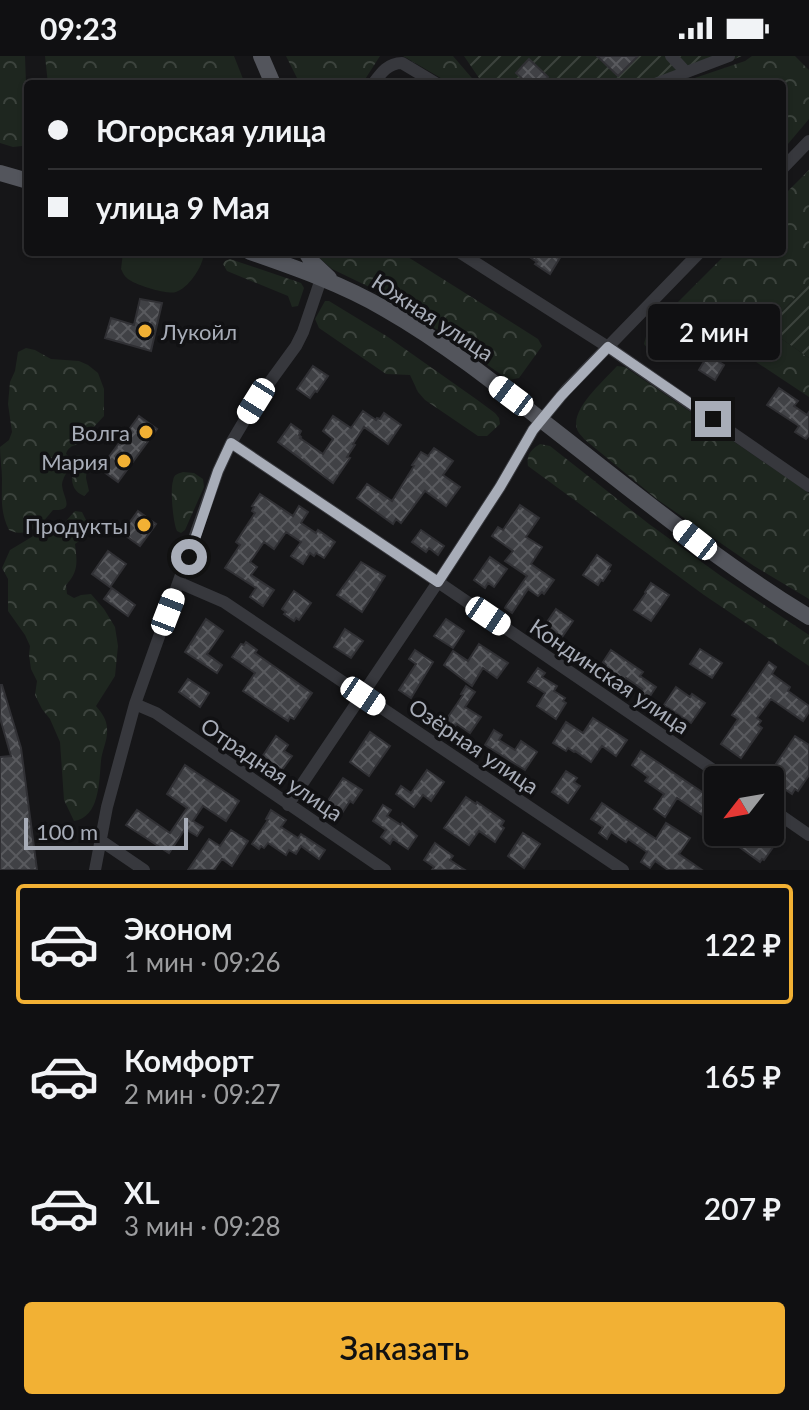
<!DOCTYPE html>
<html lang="ru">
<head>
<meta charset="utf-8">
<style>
  :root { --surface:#101012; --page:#1e1e20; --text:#f1f3f6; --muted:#9c9d9f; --line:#303032; --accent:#f2b134 }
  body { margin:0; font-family:Lato,sans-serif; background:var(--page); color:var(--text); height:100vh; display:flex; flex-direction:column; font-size:30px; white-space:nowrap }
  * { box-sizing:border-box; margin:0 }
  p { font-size:26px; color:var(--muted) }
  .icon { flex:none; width:44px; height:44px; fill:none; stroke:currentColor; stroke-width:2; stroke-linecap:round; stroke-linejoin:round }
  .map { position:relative; height:814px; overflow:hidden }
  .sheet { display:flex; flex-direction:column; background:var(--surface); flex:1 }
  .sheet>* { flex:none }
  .top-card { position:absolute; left:24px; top:24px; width:762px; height:176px; border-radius:8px; box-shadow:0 2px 6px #0004,0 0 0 2px var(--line); display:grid; align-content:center; height:176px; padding:0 24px; background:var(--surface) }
  .needle { width:52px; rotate:239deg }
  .buttons { position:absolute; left:704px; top:710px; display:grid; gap:16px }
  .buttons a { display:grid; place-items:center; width:80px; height:80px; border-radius:8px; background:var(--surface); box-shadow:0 2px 6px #0004,0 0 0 2px var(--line); font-size:40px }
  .scale { position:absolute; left:24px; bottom:20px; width:164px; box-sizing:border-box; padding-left:8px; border:4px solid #a8adb8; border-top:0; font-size:22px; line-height:28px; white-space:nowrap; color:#a8adb8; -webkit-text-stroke:6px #111113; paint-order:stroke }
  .end { position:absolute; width:36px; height:36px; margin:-18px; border:10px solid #a8adb8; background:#111; box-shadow:0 0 0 4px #111 }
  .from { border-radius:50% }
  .bubble { position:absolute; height:56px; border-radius:8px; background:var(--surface); box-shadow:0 2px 6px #0004,0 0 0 2px var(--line); font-size:26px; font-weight:600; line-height:56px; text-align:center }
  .car { position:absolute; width:24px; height:48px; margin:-24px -12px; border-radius:10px; box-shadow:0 0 6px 2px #0007; background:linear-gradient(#fff 24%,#345 0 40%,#fff 0 76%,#345 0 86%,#fff 0) }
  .top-card b { display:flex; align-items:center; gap:28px; height:76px; font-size:30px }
  .top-card b+b { border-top:2px solid var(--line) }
  .top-card i { width:20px; height:20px; background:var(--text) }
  ul { padding:14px 0 0; list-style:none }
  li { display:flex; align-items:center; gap:24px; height:120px; margin:0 16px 12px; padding:0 8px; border:4px solid transparent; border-radius:8px }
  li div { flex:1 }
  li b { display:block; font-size:30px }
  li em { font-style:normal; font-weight:600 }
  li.active { border-color:var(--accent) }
  li>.icon { width:72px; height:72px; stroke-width:1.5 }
  .cta { display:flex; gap:16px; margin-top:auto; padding:16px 24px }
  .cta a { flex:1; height:92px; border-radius:8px; background:var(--accent); color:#111; font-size:32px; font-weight:600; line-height:92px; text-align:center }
  .status { display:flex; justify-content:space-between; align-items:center; height:56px; padding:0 40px; background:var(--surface); direction:ltr }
  .status svg { height:22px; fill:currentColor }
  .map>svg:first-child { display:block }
  .grass { fill:#1e261f }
  .forest { fill:url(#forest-crowns) }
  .garden { fill:url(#garden-furrows) }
  .building { fill:url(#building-cross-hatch); stroke:#303034; stroke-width:2 }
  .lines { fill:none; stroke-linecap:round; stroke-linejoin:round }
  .minor { stroke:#37383d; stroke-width:12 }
  .major { stroke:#53555c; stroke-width:16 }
  .route { stroke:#a8adb8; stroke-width:10 }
  .poi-dot { fill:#f2b134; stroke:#111113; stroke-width:3 }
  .labels { text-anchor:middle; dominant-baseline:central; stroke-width:7; stroke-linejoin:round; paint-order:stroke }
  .street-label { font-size:22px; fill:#a8adb8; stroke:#111113 }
  .poi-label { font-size:22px; fill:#a8adb8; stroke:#111113; text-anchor:end }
</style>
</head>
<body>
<div class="status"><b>09:23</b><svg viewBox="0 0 49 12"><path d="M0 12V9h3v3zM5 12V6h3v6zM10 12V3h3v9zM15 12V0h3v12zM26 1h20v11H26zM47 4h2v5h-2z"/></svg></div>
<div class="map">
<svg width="809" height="814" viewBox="0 0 809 814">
  <defs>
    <pattern id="forest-crowns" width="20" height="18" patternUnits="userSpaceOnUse" patternTransform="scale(2)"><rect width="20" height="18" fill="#1e261f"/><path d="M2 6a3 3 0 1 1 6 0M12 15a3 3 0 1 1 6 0" fill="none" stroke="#3c433d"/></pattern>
    <pattern id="garden-furrows" width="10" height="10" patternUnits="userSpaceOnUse" patternTransform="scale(2)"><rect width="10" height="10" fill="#1e261f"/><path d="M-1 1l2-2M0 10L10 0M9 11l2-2" fill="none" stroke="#3c433d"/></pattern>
    <pattern id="building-cross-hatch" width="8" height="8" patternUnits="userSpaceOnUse" patternTransform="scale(2)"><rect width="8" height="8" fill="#404145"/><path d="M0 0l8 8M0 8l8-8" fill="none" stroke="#595a5e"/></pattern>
  </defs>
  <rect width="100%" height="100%" fill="#161618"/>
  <!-- grass -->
  <path class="grass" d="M123 196H204C204 209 189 232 176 236 168 239 135 229 128 223 124 220 123 217 121 213Z"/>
  <!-- forest -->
  <path class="forest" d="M0 0H25L28 84 22 90 13 91 0 87Z
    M45 0H234L245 28H48Z
    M286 0H380L362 28H300Z
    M403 0H453L477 28H451Z
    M752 0H795L809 14V63L782 95V28H677L745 5Z
    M809 114V227L766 272 809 302V341L690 262 662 289 649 294 644 288 647 277 728 196H782V141Z
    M316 196H400L538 283 542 290 519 322 509 324 390 241 332 213 316 199Z
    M230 203 301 227 304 232 298 250 292 251 288 240 227 215 223 208 225 205Z
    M325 245H329L388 281 476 343 495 357 499 362 500 368 487 380H478L425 344 418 336 410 319 386 318 319 272 315 263Z
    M26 292 35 294 51 303 79 305 88 309 98 317 104 333V360L92 373 86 386C78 389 69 388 66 398L70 401 80 399 87 410 86 422 89 435 84 440C70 434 71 422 73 409H71C68 414 62 423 62 429 63 442 76 455 53 454 41 469 28 483 9 474 0 456 2 442 2 423 2 413 0 402 0 391L9 384 12 376 8 348 10 326 15 315 18 296Z
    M617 310 625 311 809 437V543L754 510 658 444 584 383C582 380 578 377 577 373 570 353 605 324 617 310Z
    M540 388 550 390 649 468 721 520 809 579V610L704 539 528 410C526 400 531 393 540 388Z
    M183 416 194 417 203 423 204 431 185 474 181 477 177 475C173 467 170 433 173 425 174 418 177 418 183 416Z
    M75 455 82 456 87 466 86 480 75 488C77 505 79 516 66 529L67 538 74 542 81 539 91 538 104 553 115 571 118 590 115 620 96 650C102 657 107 664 107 673 108 684 102 694 101 705 99 725 100 761 74 765L64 744 60 686 50 663 42 653 35 639 37 625 31 613 29 599 30 590 25 579 8 555V523L2 512 10 494 35 479 52 473 65 466Z"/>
  <!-- garden -->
  <path class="garden" d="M464 0H742L672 28H483Z
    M809 227V302L766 272Z"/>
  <!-- building -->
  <path class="building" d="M597 0H638L618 20Z
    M529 3 548 21 541 28H528L516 17Z
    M522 196H554L561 200 550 218 535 208 537 206Z
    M140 243 162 247 151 295 105 282 111 262 134 269Z
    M708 299 724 309 715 324 699 314Z
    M313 310 328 320 317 336 315 335 310 342 297 333Z
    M779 332 798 345 794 350 807 359 809 356V379L806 383 795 376 799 370 767 349Z
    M363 355 376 364 377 362 380 363 384 357 401 369 388 388 364 371 353 388 355 389 347 401 350 402 333 427 278 386 291 368 301 375 299 379 301 381 300 382 323 398 333 383 323 375 333 360 351 372Z
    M139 360 157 373 118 426 100 413Z
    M434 392 453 405 443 419 460 431 446 450 425 435 401 467 396 463 393 468 357 442 367 428 392 445 414 410 412 409 421 396 428 400Z
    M260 438 293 460 299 450 308 456 301 467 316 477 318 474 335 486 324 502 316 497 314 500 310 497 303 508 291 500 301 486 286 476 274 493 264 486 250 506 257 511 251 519 274 534 263 550 250 541 256 532 225 512 240 489 236 486 255 457 252 455 254 451 252 450Z
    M520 449 539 462 526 481 542 491 531 508 554 524 544 538 542 536 538 540 528 533 512 557 505 552 506 550 527 520 505 505 513 495 492 480 498 471 503 474Z
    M138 455 156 468 140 490 122 477Z
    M421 474 444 490 438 499 429 492 426 496 412 486Z
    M108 495 126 508 110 531 92 518Z
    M597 499 611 509 608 514 610 515 603 525 601 524 598 529 583 519Z
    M490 501 507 513 494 531 488 527 485 532 474 524Z
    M361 506 385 520 362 556 337 539Z
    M651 527 669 539 651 565 634 554 646 537 645 536Z
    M112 532 135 549 128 560 104 543Z
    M294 535 311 547 299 564 296 562 294 565 284 558 286 556 282 553Z
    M556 553 573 565 562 581 545 569Z
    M206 563 223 575 207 598 222 609 217 617 185 596Z
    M446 563 464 575 453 592 434 580Z
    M345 573 363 585 351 602 334 591Z
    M246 586 257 594 255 597 312 637 294 663 290 661 288 665 243 635 255 617 232 601 241 588 244 589Z
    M479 588 508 607 497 622 483 612 472 630 444 609 453 595 468 605Z
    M700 593 722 607 712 622 690 608Z
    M415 594 433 606 411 642 399 634 416 608 409 603Z
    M611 594 643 616 640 620 656 631 646 646 638 640 642 633 626 622 624 625 604 611 606 609 603 606Z
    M769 606 776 611 772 618 790 631 788 635 809 650V656L803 665 771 643 757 662 761 665 758 669 762 672 741 702 721 688 738 663 732 659Z
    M538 612 545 617 542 621 557 630 554 635 565 642 563 645 566 647 556 663 537 650 545 637 528 626Z
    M188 623 209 637 200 651 179 636Z
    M0 629H2L21 692 37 814H0V701L11 700 0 662Z
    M466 630 475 636 465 651 481 661 470 677 457 668 455 670 446 664 463 639 461 638Z
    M676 631 690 641 692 638 705 647 691 667 664 649Z
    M593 662 627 684 616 700 602 690 591 706 575 695 574 696 568 692 566 695 553 687 566 666 583 677Z
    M494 674 502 679 499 684 515 694 521 685 537 696 525 714 485 689Z
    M370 676 390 690 369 720 350 706Z
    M276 680 288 689 284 695 292 700 282 714 262 701Z
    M795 680 809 689V719L798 735 795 733 792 738 767 721Z
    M641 695 717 746 707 762 677 742 665 761 654 753 664 738 645 725 648 721 632 709Z
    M185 709 239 745 226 765 203 750 193 765 203 771 197 780 185 773 169 797 126 769 137 754 170 777 187 752 167 738Z
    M427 714 444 726 431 745 423 739 414 751 396 738 401 730 411 737Z
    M566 715 577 722 574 726 580 730 568 747 552 736Z
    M343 722 362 734 353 747 350 745 342 757 327 746Z
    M466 741 476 748 477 746 504 765 501 770 504 772 495 786 479 775 469 789 444 772Z
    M602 747 656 783 666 767 690 782 679 798 702 814H668L655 805 650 812 641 806 647 796 628 783 626 786 611 776 607 783 599 777 603 771 591 763Z
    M383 749 391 754 387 760 401 769 402 767 417 780 408 793 393 783 390 788 381 781 386 774 373 765Z
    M271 754 286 764 281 771 298 782 301 778 325 794 319 803 301 790 296 798 289 794 286 799 268 787 264 792 261 790 259 793 252 788 268 764 266 763Z
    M231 774 248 785 232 810 222 803 214 814H188L209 783 220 790Z
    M732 776H759L776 787 764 804 762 803 760 806 727 782Z
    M523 777 540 788 524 812 508 800Z
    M435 787 453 800 450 804 465 814H432L434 811 424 804Z"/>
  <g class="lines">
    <!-- minor -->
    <path class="minor" d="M671 0 686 16
      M373 28C381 17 388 7 402 7L437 28
      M655 28 729 0
      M782 113 809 85
      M459 196 608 291 809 430
      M231 387 438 526 728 724
      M180 527 224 546 623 814
      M135 648 156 657 385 814
      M288 749 438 526 500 431 533 374 566 334 700 196
      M770 752 809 779
      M100 784 144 814
      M95 814 107 751 135 648 218 415 231 387 256 345 296 290 303 276 321 223"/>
    <!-- major -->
    <path class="major" d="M261 0 273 28
      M0 117 28 125
      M250 196C296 212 342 228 385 253 443 286 496 328 549 370 634 436 717 505 809 561
      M306 196 312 206 329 222"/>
  </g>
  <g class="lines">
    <!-- route -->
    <path class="route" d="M189 501 218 415 231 387 438 526 500 431 533 374 561 340 608 291 713 363"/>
  </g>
  <!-- markers -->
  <g class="poi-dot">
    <circle cx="145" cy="275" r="8"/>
    <circle cx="146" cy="376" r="8"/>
    <circle cx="124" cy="405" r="8"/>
    <circle cx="144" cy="469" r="8"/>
  </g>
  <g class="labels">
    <!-- street labels -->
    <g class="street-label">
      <text transform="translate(433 261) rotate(33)">Южная улица</text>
      <text transform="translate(610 620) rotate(34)">Кондинская улица</text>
      <text transform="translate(474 690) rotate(34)">Озёрная улица</text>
      <text transform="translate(272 713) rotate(34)">Отрадная улица</text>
    </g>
    <!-- poi labels -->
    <g class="poi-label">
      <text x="161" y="275" text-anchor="start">Лукойл</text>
      <text x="130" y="376">Волга</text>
      <text x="108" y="405">Мария</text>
      <text x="128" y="469">Продукты</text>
    </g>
  </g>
</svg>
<div class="buttons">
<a><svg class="needle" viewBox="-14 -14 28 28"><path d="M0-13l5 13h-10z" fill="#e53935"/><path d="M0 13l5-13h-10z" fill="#9c9d9f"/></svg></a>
</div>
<div class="scale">100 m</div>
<i class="end from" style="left:189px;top:501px"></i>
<i class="end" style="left:713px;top:363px"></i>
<div class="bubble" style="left:648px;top:248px;width:132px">2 мин</div>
<i class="car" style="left:511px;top:340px;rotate:307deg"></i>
<i class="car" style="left:256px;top:345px;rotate:212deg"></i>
<i class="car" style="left:695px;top:484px;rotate:308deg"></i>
<i class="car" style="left:168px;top:556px;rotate:21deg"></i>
<i class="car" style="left:488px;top:560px;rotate:124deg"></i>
<i class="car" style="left:363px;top:640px;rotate:124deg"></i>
<div class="top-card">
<b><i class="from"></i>Югорская улица</b>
<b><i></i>улица 9 Мая</b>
</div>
</div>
<section class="sheet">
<ul>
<li class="active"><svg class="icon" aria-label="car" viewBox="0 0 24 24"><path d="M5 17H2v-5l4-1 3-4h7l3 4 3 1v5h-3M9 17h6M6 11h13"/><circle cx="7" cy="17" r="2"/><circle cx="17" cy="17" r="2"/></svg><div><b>Эконом</b><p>1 мин · 09:26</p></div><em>122 ₽</em></li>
<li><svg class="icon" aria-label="car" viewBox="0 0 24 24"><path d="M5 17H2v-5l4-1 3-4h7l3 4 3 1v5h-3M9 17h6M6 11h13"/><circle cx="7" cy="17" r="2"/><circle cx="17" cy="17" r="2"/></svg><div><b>Комфорт</b><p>2 мин · 09:27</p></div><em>165 ₽</em></li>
<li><svg class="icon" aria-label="car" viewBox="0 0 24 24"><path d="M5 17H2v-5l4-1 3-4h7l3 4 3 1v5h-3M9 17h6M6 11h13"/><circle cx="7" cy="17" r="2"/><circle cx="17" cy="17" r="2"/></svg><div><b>XL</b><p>3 мин · 09:28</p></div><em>207 ₽</em></li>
</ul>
<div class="cta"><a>Заказать</a></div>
</section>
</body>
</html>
